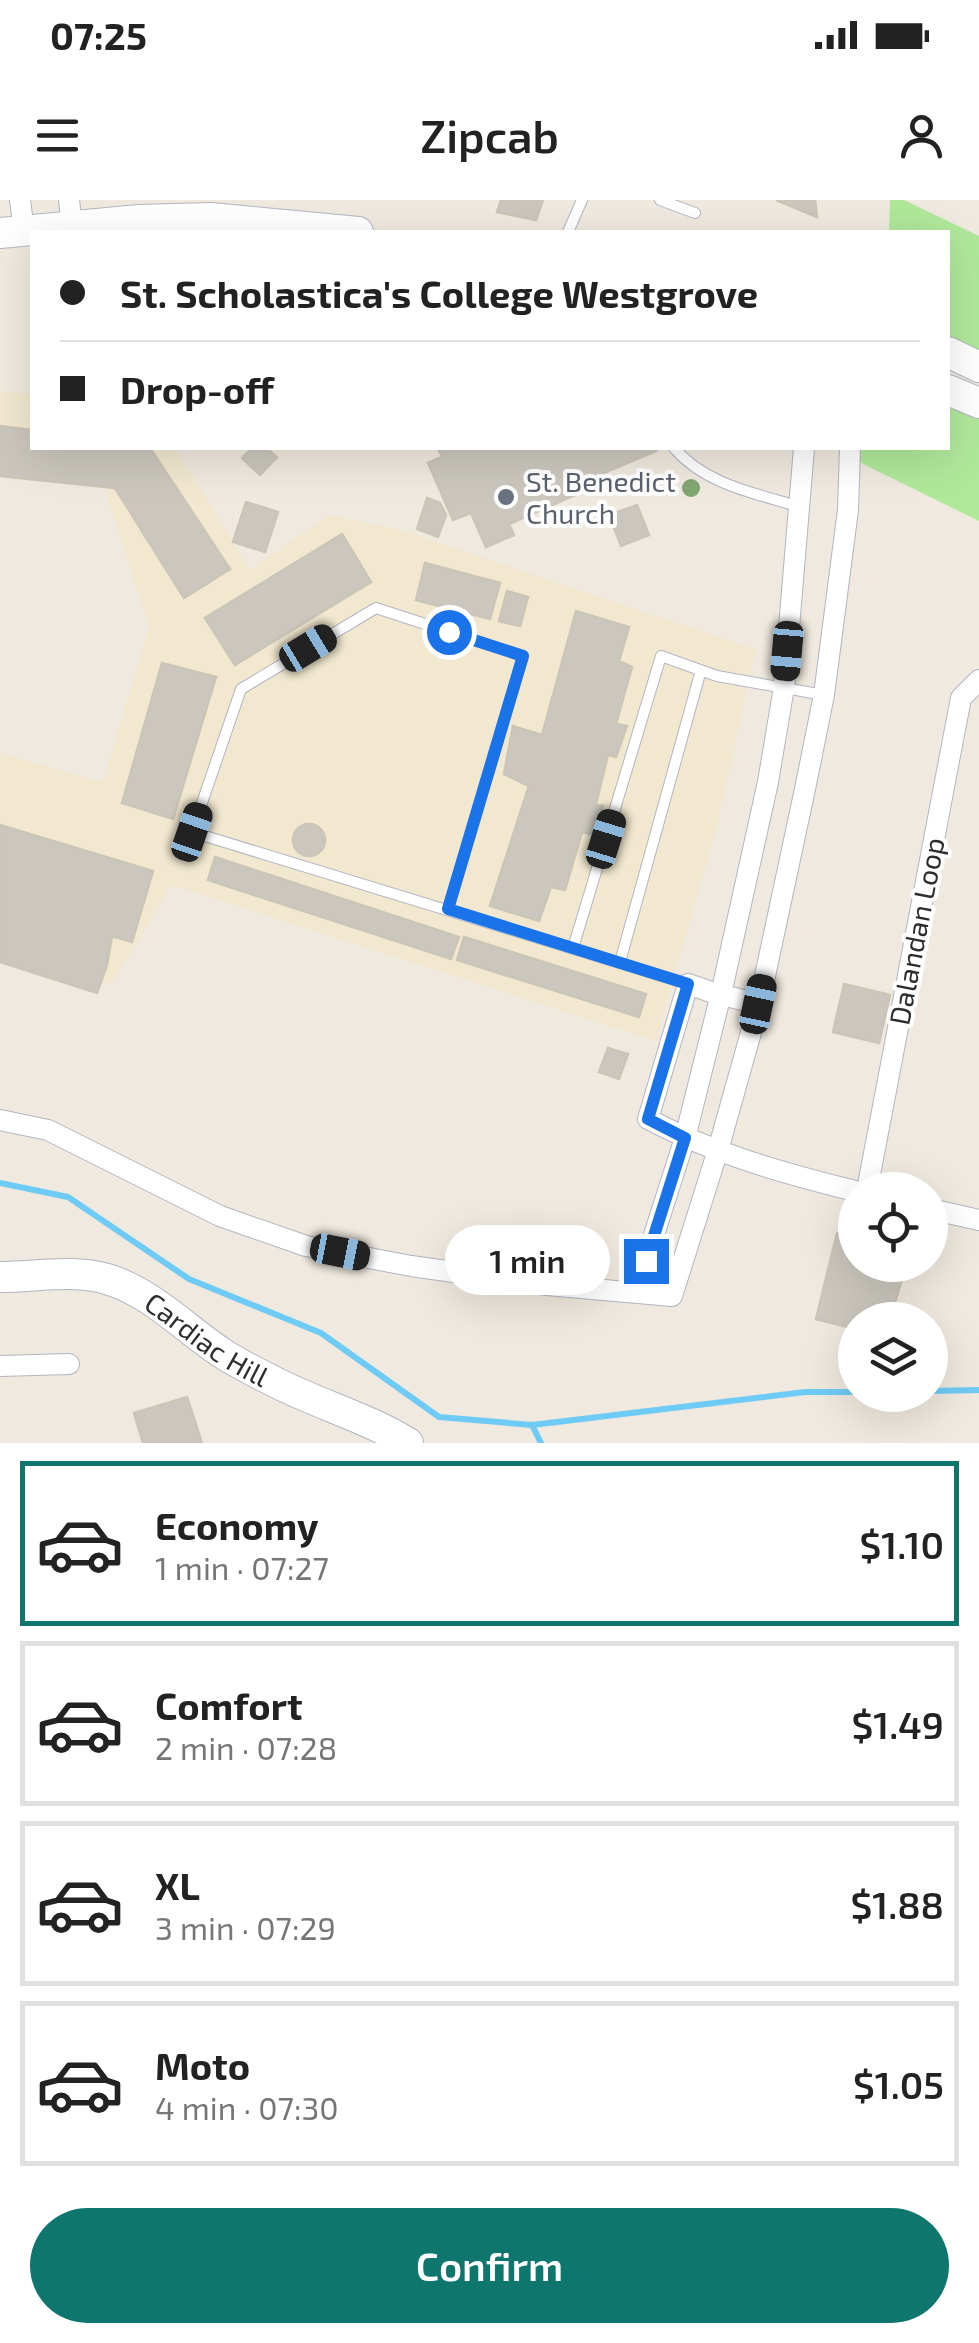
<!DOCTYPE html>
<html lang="en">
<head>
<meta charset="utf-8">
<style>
  :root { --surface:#fff; --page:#f6f6f6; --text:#222; --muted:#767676; --line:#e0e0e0; --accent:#0f766e }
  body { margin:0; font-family:"Exo 2",sans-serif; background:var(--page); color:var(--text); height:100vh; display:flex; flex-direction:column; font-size:38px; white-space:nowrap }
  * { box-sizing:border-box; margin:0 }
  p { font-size:32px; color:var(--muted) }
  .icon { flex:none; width:55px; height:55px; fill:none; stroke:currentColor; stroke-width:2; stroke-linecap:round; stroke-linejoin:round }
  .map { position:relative; height:1243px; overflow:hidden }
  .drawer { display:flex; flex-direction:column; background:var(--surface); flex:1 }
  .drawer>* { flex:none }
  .hud { position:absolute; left:30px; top:30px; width:920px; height:220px; border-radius:0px; box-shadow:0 10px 40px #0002; display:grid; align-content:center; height:220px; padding:0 30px; background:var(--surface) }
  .fabs { position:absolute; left:838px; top:972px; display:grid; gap:20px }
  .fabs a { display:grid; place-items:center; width:110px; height:110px; border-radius:50%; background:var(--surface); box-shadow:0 10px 40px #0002; font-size:50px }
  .end { position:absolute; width:45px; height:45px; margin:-22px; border:12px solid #1a73e8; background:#fff; box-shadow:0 0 0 5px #fff }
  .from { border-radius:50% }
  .bubble { position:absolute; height:70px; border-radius:35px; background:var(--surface); box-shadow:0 10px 40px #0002; font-size:32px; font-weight:600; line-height:70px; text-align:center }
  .car { position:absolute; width:30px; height:60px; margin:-30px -15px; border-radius:12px; box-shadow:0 0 8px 2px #0007; background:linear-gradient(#222 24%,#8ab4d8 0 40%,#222 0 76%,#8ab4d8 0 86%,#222 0) }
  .hud b { display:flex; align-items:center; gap:35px; height:95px; font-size:38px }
  .hud b+b { border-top:2px solid var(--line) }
  .hud i { width:25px; height:25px; background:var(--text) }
  ul { padding:18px 0 0; list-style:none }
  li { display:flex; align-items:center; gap:30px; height:165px; margin:0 20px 15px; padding:0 10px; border:5px solid var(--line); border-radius:0px }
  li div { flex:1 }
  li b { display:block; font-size:38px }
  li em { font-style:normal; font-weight:600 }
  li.selected { border-color:var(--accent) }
  li>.icon { width:90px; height:90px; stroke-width:1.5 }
  .cta { display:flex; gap:20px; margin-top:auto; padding:20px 30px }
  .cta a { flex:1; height:115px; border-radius:60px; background:var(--accent); color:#fff; font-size:40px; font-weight:600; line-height:115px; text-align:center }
  .status { display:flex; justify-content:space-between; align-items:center; height:70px; padding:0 50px; background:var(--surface); direction:ltr }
  .status svg { height:28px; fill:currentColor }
  header { display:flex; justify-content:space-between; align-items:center; height:130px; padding:0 30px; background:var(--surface); font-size:45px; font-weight:600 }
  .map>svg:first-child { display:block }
  .education { fill:#f1e8cf }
  .green { fill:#b0e89a }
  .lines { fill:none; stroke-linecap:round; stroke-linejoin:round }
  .stream { stroke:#6ecbf5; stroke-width:6 }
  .building { fill:#cbc7be; stroke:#cbc5b8; stroke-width:2.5 }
  .lane-casing { stroke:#b3b5c1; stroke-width:12 }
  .street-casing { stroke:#b3b5c1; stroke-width:22 }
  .secondary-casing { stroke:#b3b5c1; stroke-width:32 }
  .lane { stroke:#fff; stroke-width:10 }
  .street { stroke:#fff; stroke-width:20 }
  .secondary { stroke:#fff; stroke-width:30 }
  .tree { fill:#80a671 }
  .route { stroke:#1a73e8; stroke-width:12 }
  .worship-dot { fill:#6b7280; stroke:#fff; stroke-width:4 }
  .labels { text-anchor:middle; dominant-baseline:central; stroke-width:8; stroke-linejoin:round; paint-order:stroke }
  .worship-label { font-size:28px; fill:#5b616d; stroke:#fff; text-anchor:start }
  .street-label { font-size:28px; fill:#2d2d2d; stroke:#fff }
</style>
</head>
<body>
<div class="status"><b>07:25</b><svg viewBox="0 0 49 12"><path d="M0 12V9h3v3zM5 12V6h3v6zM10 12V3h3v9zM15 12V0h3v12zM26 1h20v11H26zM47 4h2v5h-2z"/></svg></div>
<header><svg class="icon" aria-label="menu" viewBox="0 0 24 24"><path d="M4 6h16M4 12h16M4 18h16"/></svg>Zipcab<svg class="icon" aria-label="person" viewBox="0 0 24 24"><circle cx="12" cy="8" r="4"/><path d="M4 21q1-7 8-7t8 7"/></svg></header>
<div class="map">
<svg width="979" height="1243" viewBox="0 0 979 1243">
  <rect width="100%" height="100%" fill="#efe9df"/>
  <!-- education -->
  <path class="education" d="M0 191 32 194V248H176L250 370 329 315 402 330 756 449 717 626 656 841 172 685 112 784 0 757V553L103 582 149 427 104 287 0 268Z"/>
  <!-- green -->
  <path class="green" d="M890 0H904L979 36V157L948 142V32H889Z
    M948 200 979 214V321L857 261 858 248H948Z"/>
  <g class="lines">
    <!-- stream -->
    <path class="stream" d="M0 983 68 997 189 1079 321 1133 439 1217 532 1225 805 1192H855
      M930 1191 979 1190
      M532 1225 541 1243"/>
  </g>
  <!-- building -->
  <path class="building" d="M501 0H543L536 20 497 12Z
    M776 0H815L817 17Z
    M0 226 32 230V248H150L230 369 184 398 115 288 0 276Z
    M252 248H266L277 257 260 275 242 258Z
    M438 248H655L656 251 601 274 605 282 509 324 514 335 486 347 471 313 453 320 428 263 442 257Z
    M427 298 440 303 446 315 438 337 417 329Z
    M246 302 278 312 265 352 233 342Z
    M637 305 649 335 621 346 609 315Z
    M342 334 371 382 235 465 205 418Z
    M425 363 500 383 490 419 416 400Z
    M507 391 528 397 520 426 499 421Z
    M576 411 629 427 619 461 632 467 616 524 627 526 616 557 608 555 596 604 603 606 594 635 582 632 565 690 551 687 539 721 490 706 529 586 504 574 513 526 542 535Z
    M162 463 216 477 173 619 122 603Z
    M293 640a16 16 0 1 1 32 0a16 16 0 1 1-32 0Z
    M0 625 153 671 132 742 112 736 107 765 97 793 0 762Z
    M215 657 459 737 451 759 208 680Z
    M464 737 646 794 639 817 457 760Z
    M844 784 890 795 879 843 833 832Z
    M608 848 628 854 619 879 599 872Z
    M837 1033 855 1038V1065H906L890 1120H855V1129L816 1119Z
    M187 1197 202 1243H143L134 1213Z"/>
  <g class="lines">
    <defs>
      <path id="lane" d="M660 0 695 13
        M568 32 582 0
        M674 248C706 285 755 293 800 307
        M448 709 523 456 376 408 241 489 192 632 688 784
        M573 748 661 456 717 476 824 495
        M620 762 701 470"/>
      <path id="street" d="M20 0 24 31
        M69 0 72 26
        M759 804 714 793 688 784 648 919C714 954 783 973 855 991
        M0 920 48 930 220 1016 306 1046 411 1066 547 1085 672 1096 718 950 759 804 805 589 824 495 848 310 850 248
        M867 990 961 498 979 480
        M930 1009 979 1020
        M636 1091 685 938 721 794 768 582 784 487 804 248
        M0 1166 69 1164"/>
      <g id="secondary">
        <path d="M0 33 139 20 211 18 358 32"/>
        <path d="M948 152 979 167"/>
        <path d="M948 190 979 203"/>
        <path id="s1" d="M0 1077C36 1077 72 1069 107 1079 151 1092 184 1128 222 1153 237 1163 253 1171 269 1179 314 1203 364 1216 408 1243"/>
      </g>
    </defs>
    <!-- lane casing -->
    <use href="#lane" class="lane-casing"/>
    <!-- street casing -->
    <use href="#street" class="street-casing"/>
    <!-- secondary casing -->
    <use href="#secondary" class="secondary-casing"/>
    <!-- lane -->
    <use href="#lane" class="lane"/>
    <!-- street -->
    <use href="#street" class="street"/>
    <!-- secondary -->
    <use href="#secondary" class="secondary"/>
  </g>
  <!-- trees -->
  <circle class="tree" cx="691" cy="288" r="9"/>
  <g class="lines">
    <!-- route -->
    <path class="route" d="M449 432 523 456 448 709 688 784 648 919 685 938 646 1061"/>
  </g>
  <!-- markers -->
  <circle class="worship-dot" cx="506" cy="297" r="10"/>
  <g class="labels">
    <!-- worship labels -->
    <g class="worship-label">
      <text x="526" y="281">St. Benedict<tspan x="526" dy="32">Church</tspan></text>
    </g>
    <!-- street labels -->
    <g class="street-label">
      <text transform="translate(916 731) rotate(-79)">Dalandan Loop</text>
      <text stroke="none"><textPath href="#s1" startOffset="225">Cardiac Hill</textPath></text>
    </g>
  </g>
</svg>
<div class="fabs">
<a><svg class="icon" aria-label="locate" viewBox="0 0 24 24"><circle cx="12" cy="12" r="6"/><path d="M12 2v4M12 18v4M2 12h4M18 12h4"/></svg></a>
<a><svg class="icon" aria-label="layers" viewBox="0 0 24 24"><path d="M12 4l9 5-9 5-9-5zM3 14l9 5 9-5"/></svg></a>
</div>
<i class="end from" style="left:449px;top:432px"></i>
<i class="end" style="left:646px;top:1061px"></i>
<div class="bubble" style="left:445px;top:1025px;width:165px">1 min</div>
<i class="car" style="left:308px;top:448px;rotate:59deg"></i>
<i class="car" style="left:787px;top:451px;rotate:185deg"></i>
<i class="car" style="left:192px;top:632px;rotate:19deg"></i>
<i class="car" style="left:606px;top:639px;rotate:17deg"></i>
<i class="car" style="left:758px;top:804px;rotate:12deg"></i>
<i class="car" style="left:340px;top:1052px;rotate:101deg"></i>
<div class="hud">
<b><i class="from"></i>St. Scholastica's College Westgrove</b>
<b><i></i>Drop-off</b>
</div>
</div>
<section class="drawer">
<ul>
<li class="selected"><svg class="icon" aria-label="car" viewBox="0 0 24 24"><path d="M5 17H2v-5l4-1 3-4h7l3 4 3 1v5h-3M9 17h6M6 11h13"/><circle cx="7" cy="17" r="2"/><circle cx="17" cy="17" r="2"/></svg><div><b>Economy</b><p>1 min · 07:27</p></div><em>$1.10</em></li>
<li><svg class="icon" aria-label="car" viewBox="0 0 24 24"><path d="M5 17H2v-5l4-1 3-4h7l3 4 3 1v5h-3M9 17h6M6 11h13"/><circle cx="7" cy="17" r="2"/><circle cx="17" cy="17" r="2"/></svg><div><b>Comfort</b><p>2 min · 07:28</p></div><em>$1.49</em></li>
<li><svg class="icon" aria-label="car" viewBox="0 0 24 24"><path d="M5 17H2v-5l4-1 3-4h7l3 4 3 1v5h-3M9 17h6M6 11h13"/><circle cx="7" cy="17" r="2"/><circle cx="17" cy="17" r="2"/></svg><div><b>XL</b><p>3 min · 07:29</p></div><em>$1.88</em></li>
<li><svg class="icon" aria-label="car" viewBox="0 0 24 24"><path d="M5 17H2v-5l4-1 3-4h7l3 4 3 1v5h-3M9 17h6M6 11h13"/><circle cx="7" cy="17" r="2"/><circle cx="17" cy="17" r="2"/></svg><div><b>Moto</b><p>4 min · 07:30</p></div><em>$1.05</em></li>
</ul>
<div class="cta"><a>Confirm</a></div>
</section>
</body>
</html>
